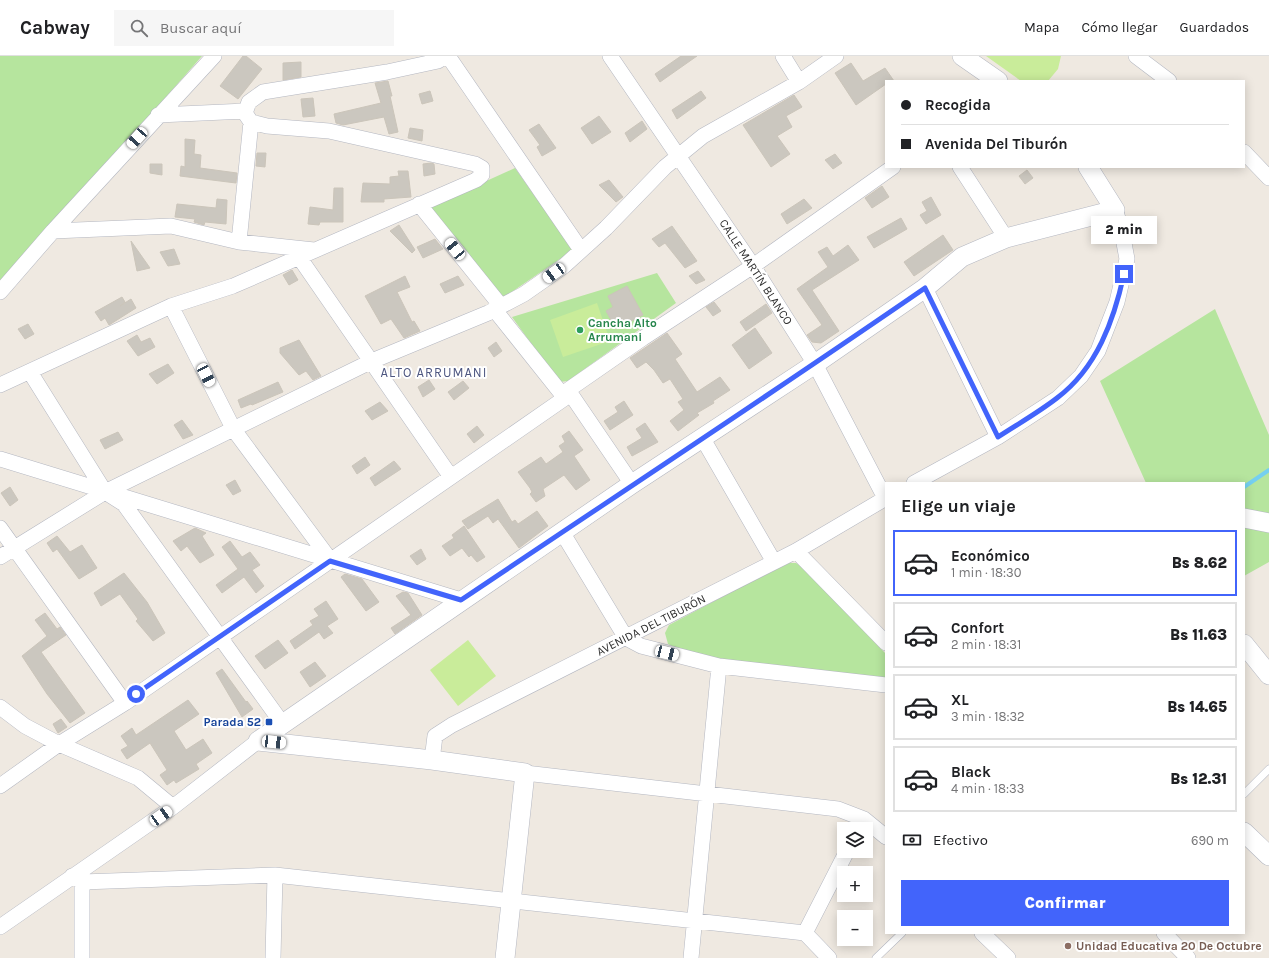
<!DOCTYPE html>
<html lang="es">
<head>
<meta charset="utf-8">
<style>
  :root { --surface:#fff; --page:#f6f6f6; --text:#202124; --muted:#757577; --line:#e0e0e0; --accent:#4264fb }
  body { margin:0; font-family:Karla,sans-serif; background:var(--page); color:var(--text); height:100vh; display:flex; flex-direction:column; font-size:15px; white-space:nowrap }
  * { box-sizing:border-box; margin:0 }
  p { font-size:13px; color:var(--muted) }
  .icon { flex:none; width:22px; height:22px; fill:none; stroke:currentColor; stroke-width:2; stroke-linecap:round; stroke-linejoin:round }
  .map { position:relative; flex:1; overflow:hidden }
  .details { position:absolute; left:885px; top:426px; width:360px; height:452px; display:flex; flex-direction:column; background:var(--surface); border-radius:0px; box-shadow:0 2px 10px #0003 }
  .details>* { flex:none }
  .top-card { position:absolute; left:885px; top:24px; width:360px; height:88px; border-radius:0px; box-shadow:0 2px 10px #0003; display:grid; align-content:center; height:88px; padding:0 16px; background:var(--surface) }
  .tools { position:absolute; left:837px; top:766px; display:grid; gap:8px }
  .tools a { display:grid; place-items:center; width:36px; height:36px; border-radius:0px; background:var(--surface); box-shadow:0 2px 10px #0003; font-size:20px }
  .end { position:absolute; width:18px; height:18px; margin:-9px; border:5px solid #4264fb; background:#fff; box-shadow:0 0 0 2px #fff }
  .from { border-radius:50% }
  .bubble { position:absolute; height:28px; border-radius:0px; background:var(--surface); box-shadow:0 2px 10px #0003; font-size:13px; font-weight:800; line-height:28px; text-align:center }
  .car { position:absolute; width:12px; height:24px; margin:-12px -6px; border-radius:5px; box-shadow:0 0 3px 1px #0007; background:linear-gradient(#fff 24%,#345 0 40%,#fff 0 76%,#345 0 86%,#fff 0) }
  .top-card b { display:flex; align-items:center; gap:14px; height:38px; font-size:15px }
  .top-card b+b { border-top:1px solid var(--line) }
  .top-card i { width:10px; height:10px; background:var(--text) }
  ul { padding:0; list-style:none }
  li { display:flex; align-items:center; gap:12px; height:66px; margin:0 8px 6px; padding:0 8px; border:2px solid var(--line); border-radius:0px }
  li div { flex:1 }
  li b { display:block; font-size:15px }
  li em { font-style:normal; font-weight:800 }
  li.selected { border-color:var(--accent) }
  li>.icon { width:36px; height:36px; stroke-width:1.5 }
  h2 { padding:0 16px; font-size:18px; line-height:48px }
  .pay { display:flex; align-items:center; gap:10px; height:44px; padding:0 16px; font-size:15px }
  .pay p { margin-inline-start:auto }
  .button { display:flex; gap:8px; margin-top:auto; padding:8px 16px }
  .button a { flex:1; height:46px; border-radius:0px; background:var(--accent); color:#fff; font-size:16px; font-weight:800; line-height:46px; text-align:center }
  header { display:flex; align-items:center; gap:24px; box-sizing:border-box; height:56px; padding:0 20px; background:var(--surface); border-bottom:1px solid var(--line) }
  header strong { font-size:19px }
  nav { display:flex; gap:22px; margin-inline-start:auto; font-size:14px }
  .search { width:280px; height:36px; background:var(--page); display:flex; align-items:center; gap:10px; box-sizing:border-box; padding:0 14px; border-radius:0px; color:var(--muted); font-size:15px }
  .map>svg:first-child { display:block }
  .green { fill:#b6e59e }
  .pitch { fill:#c9ec9a }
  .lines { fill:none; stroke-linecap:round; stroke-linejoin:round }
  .stream { stroke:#75cff0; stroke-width:4 }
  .building { fill:#cbc7bf; stroke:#cbc5ba }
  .service-casing { stroke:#b4b7c1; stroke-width:8 }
  .minor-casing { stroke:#b4b7c1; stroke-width:16 }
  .tertiary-casing { stroke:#b4b7c1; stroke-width:20 }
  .service { stroke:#fff; stroke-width:7 }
  .minor { stroke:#fff; stroke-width:15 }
  .tertiary { stroke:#fff; stroke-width:19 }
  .route { stroke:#4264fb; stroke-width:5 }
  .leisure-dot { fill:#2e9e5b; stroke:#fff; stroke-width:1.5 }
  .transit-dot { fill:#1a4fb4; stroke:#fff; stroke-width:1.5 }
  .education-dot { fill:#8d6e63; stroke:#fff; stroke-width:1.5 }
  .labels { text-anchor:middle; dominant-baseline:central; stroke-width:4; stroke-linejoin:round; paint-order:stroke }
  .street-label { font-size:12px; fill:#2e2e2e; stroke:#fff }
  .leisure-label { font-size:12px; font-weight:bold; fill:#27864d; stroke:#fff; text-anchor:start }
  .transit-label { font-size:12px; font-weight:bold; fill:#164399; stroke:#fff; text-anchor:end }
  .education-label { font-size:12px; font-weight:bold; fill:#785e54; stroke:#fff; text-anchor:start }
  .neighbourhood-label { font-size:13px; letter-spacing:1px; fill:#4d5680; stroke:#fff }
</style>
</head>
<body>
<header>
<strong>Cabway</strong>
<div class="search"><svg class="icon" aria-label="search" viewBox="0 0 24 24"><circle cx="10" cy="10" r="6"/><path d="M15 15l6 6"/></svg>Buscar aquí</div>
<nav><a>Mapa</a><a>Cómo llegar</a><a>Guardados</a></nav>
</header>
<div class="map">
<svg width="1269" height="902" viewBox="0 0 1269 902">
  <rect width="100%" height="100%" fill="#efe9e1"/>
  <!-- green -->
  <path class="green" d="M0 0H202L0 230Z
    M515 112 573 194 500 244 429 151Z
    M657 217 676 247 568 325 559 326 512 261Z
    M1215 253 1269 379V506L1244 520V427H1146L1100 325Z
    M786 507H796L802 511 886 598V623L719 605C701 595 684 597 668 588L665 577 669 569Z"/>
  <!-- pitch -->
  <path class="pitch" d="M986 0H1061L1058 13 1048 25H1021Z
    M597 247 610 285 563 301 550 264Z
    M468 584 496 620 458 650 430 614Z"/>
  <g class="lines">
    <!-- stream -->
    <path class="stream" d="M1244 431 1269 414"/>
  </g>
  <!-- building -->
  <path class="building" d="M243 0H246L262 13 238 43 220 30Z
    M681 0H697L660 26 655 18Z
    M301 6V21L283 24V7Z
    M851 7 863 25 885 12 894 25H886V28L856 49 835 17Z
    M388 25 392 40H390L398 76 389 78 384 61 343 69 336 67 334 58 381 47 375 27Z
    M430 35 433 45 422 48 419 38Z
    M701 35 706 42 677 63 672 54Z
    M794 39 802 51 786 60 792 71 777 80 790 98 771 111 743 69Z
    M313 42 315 60 303 61 301 43Z
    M599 60 611 76 592 88 581 72Z
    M642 65 647 73 630 86 625 77Z
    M539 68 556 92 542 100 537 91 540 89 529 74Z
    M410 72 423 74 422 85 408 82Z
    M185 83 195 84 194 98 201 99 200 112 237 117 236 127 180 120 181 110 185 111Z
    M257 97H266L265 111 256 110Z
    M835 98 842 107 833 113 825 104Z
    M431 107 434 108 435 118 424 120 423 108Z
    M150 108H162V119L150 117Z
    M1027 114 1033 122 1025 128 1019 120Z
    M398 115H408L411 141 384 143V146H361L363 127 390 128V121L399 120Z
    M609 124 623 141 616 146 599 129Z
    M882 130 889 141 872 152 865 142Z
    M334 132H343V166H320L319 169 308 168 310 151 333 154Z
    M931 141 941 159 926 168 920 159 927 155 922 146Z
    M217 143 227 144 226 168 205 166 204 169 194 166 195 163 175 161 177 148 216 152Z
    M804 143 812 152 787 168 781 158Z
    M901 162 907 173 874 192 867 181Z
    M399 169 415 194 412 197 390 175Z
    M672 170 697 205 685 212 665 187 659 191 652 183Z
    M943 179 953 194 914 220 904 206Z
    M435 183 443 193 423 202 417 191Z
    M131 185 150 212 137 215Z
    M848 189 859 204 812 234 839 275 821 287 812 286 807 279 822 269 797 233 828 211 818 196 827 191 833 200Z
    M174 193 180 208 168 210 160 196Z
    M292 214 298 224 289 229 283 219Z
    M698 215 705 224 696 228 689 220Z
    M405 220 410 231 397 236 412 266 414 265 420 275 404 282 391 263 381 268 365 240Z
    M458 220 464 229 445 237 440 228Z
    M627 230 643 259 616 273 606 255 613 251 608 240Z
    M122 241 125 246 120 250 131 243 136 252 109 269 105 262 101 265 95 256Z
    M714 246 721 255 713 260 706 251Z
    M766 248 772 257 746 275 740 266Z
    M28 268 34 278 25 283 18 273Z
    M755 272 772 297 749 313 732 289Z
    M667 277 682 298 675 303 697 336 720 321 730 334 713 345 714 347 697 357 699 359 678 375 670 365 684 354 678 346 683 343 670 323 663 327 654 314 646 306 637 312 630 302Z
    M137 279 141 286 150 282 155 291 138 300 127 285Z
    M299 284 321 320 313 324 306 315 299 319 280 297V292Z
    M496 286 502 295 494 301 488 292Z
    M168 308 174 317 157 328 149 318Z
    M429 324 435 333 423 341 418 331Z
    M463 325 469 332 454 344 448 336Z
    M278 326 283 336 252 349 251 348 241 352 238 344Z
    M624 345 633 359 610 374 604 365 618 356 615 351Z
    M380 346 388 355 372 364 365 355Z
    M182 364 193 379 183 383 174 369Z
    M645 367 658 386 632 400 627 391 642 382 636 373Z
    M477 370 484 379 474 387 467 378Z
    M569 375 583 394 574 400 590 424 576 434 564 419 543 433 545 440 536 446 530 438 532 436 530 432 518 416 541 401 546 408 563 396 559 390 565 386 562 380Z
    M118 376 123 384 105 393 100 384Z
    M365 401 370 409 357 418 352 410Z
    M394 405 401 413 375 430 370 422Z
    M235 424 241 435 233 439 226 429Z
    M10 431 18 444 10 450 1 437Z
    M498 443 512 466 515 464 518 468 537 455 548 470 519 492 498 463 493 467 488 460 468 473 462 465Z
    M464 470 485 501 477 506 471 499 469 501 462 492 450 500 442 490 454 482 452 479Z
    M195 472 206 477 202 480 214 499 200 507 187 490 181 495 173 485Z
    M57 480 70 496 82 489 97 512 79 523 57 493 53 496 47 487Z
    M230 485 242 501 250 496 260 509 252 514 264 530 256 537 244 521 222 537 216 529 238 513 222 491Z
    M421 493 426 503 417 509 410 500Z
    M124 517 147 546 165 577 153 585 136 565 138 563 120 538 101 550 94 537Z
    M345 518 362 523 379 546 366 555 341 521Z
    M403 536 408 537 422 559 395 578 391 572 411 559 396 540Z
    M326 545 338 563 327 570 333 577 324 583 319 576 295 593 290 585 313 569 310 565 319 560 314 553Z
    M45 557 57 573 60 571 66 579 41 596 85 657 70 667 47 638 22 600 47 580 35 564Z
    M278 584 288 597 265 613 255 600Z
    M315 606 326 620 310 631 300 616Z
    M222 613 246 646 247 645 253 653 242 661 216 617Z
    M188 644 199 658 174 675 186 694 203 683 212 697 196 708 199 713 176 727 174 724 167 729 160 719 167 714 150 687 127 703 121 694 128 690 121 680 132 672 136 679Z
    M61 663 67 671 58 677 53 668Z"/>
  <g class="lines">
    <defs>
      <path id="service" d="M1244 738 1269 713
        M876 902 902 877"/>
      <path id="minor" d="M448 0 581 194
        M610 0 753 210 815 308 885 442
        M783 0 799 26
        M1136 0 1169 25
        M158 59 246 55
        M1244 96 1269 122
        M960 111 1006 182
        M419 148 501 250
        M53 175 171 170 239 186 314 194
        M239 186 251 66
        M299 201 451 421
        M925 232 998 381
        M0 236 53 175 214 0
        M171 250 234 374 331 505
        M494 253 565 342
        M30 316 105 436 124 448 282 667
        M0 329 171 250 233 230 476 124 482 119V112L475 108 329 75 267 70 251 66 245 57 249 46 263 36 387 16 438 5 446 0
        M568 334 632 428
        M703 383 774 506
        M0 403 461 544
        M914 427 998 381 1058 342 1081 320 1098 295 1117 246 1127 203 1121 171 1115 154
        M0 472 125 647
        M562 476 626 582 641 590 719 610 886 629
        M796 495 886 587
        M0 501 105 436 372 305 488 257 524 238 564 210 606 172 665 111 703 80 799 26 836 0
        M0 651 25 670 59 688 138 722 173 751
        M432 704 435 680 452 669 796 495 886 442
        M525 717 838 753 864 763 886 781
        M0 730 59 688 125 647 565 342 568 334 643 282 753 210 893 111
        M72 820 82 826 275 819 805 877 829 902
        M82 826V902
        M0 871 173 751 258 685
        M805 877 847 795
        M982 877 1008 902
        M1164 877 1188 902
        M273 902 275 819
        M691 902 719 610"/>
      <path id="tertiary" d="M962 0 998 25
        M1244 462 1269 467
        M1244 588 1269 619
        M258 685 632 428 815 308 925 232 962 201 1006 182 1115 154 1088 111
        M258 685 432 704 525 717 505 902
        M1244 776 1269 800"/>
    </defs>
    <!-- service casing -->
    <use href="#service" class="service-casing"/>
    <!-- minor casing -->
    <use href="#minor" class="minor-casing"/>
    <!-- tertiary casing -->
    <use href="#tertiary" class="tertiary-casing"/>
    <!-- service -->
    <use href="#service" class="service"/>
    <!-- minor -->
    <use href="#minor" class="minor"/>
    <!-- tertiary -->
    <use href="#tertiary" class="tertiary"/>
  </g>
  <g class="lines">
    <!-- route -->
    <path class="route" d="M136 638 330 505 461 544C616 440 771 338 925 232L998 381C1018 368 1039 356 1057 342 1097 312 1114 264 1124 218"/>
  </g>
  <!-- markers -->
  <circle class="leisure-dot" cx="580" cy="274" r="4"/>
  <rect class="transit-dot" x="265" y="662" width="8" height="8" rx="2"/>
  <circle class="education-dot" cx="1068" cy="890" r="4"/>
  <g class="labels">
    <!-- street labels -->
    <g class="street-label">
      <text transform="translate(756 216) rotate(57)">CALLE MARTÍN BLANCO</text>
      <text transform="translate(651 569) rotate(-27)">AVENIDA DEL TIBURÓN</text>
    </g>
    <!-- leisure labels -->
    <g class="leisure-label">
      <text x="588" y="267">Cancha Alto<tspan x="588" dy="14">Arrumani</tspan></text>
    </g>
    <!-- transit labels -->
    <g class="transit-label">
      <text x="261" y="666">Parada 52</text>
    </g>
    <!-- education labels -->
    <g class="education-label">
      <text x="1076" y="890">Unidad Educativa 20 De Octubre</text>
    </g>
    <!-- neighbourhood labels -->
    <g class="neighbourhood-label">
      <text x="434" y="316">ALTO ARRUMANI</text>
    </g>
  </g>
</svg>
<div class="tools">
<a><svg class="icon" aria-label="layers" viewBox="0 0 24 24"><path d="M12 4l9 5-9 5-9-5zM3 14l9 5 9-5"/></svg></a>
<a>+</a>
<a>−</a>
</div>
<i class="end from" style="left:136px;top:638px"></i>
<i class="end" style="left:1124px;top:218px"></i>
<div class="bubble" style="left:1091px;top:160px;width:66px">2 min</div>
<i class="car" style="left:137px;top:82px;rotate:222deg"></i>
<i class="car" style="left:455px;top:193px;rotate:321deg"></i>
<i class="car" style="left:554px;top:217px;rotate:235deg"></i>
<i class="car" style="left:206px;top:319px;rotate:153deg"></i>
<i class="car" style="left:667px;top:597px;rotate:104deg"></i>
<i class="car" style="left:274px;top:686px;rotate:96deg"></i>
<i class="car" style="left:161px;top:760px;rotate:56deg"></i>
<div class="top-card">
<b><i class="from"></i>Recogida</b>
<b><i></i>Avenida Del Tiburón</b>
</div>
<section class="details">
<h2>Elige un viaje</h2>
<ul>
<li class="selected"><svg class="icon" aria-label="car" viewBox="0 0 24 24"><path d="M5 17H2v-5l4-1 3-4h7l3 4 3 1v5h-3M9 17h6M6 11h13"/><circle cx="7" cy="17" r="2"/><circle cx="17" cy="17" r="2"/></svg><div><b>Económico</b><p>1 min · 18:30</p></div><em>Bs 8.62</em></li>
<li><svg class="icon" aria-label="car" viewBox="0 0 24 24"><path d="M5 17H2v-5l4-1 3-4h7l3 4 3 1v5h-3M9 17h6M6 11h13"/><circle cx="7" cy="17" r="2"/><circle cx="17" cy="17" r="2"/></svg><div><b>Confort</b><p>2 min · 18:31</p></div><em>Bs 11.63</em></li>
<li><svg class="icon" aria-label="car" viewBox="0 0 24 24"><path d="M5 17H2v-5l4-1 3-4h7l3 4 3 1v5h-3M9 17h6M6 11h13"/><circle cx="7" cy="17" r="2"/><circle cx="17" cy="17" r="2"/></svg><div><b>XL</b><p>3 min · 18:32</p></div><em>Bs 14.65</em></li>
<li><svg class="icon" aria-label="car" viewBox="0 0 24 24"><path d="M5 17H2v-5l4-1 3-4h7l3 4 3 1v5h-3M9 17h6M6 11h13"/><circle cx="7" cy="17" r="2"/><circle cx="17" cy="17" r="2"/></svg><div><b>Black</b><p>4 min · 18:33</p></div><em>Bs 12.31</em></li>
</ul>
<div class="pay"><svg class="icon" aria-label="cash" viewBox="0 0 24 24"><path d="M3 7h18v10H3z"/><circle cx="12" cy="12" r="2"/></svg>Efectivo<p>690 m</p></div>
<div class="button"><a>Confirmar</a></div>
</section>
</div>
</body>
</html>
